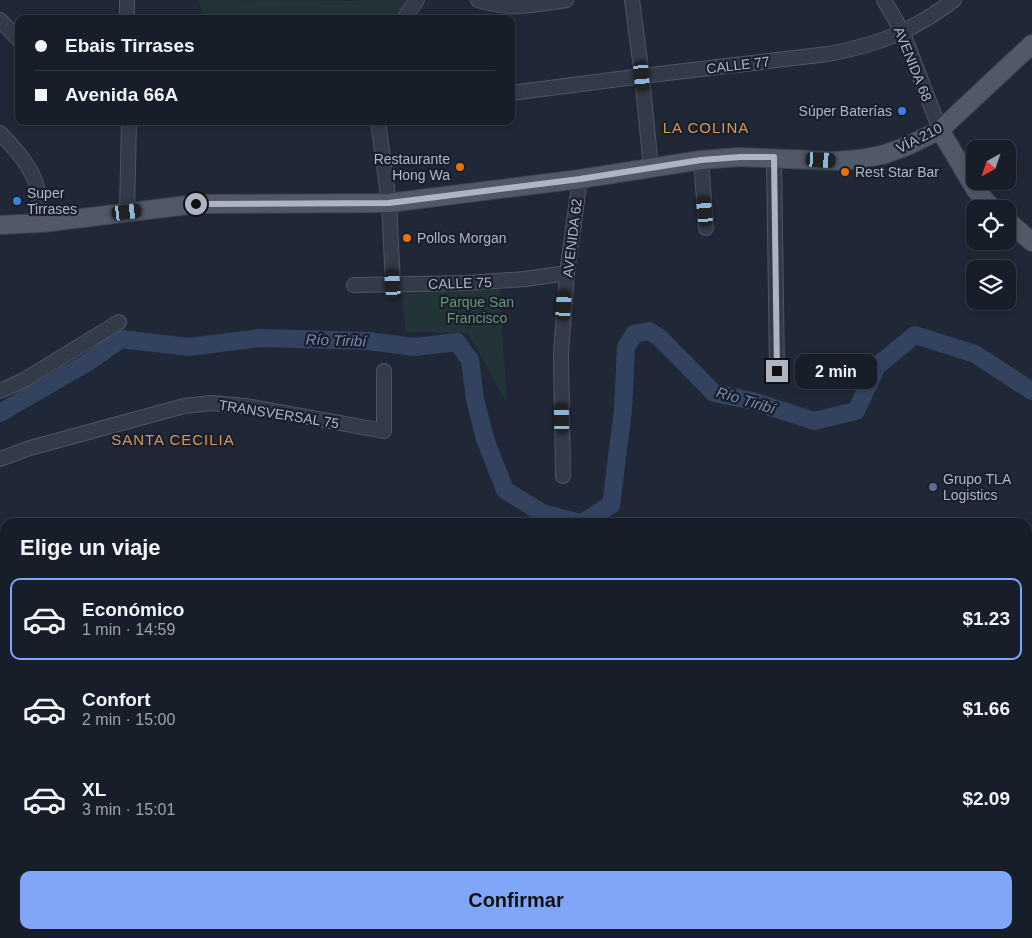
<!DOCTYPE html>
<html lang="es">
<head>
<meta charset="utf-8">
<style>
  :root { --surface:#181e29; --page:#252b35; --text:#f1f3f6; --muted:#9fa2a8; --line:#363c46; --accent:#7fa6f7 }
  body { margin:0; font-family:Helvetica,sans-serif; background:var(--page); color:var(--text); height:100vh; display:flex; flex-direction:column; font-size:19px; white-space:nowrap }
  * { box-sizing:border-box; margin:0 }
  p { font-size:16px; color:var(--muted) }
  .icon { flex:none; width:28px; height:28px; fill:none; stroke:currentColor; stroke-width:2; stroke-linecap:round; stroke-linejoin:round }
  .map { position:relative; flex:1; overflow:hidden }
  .details { position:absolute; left:0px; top:518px; width:1032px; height:421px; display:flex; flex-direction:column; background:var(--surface); border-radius:15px 15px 0 0; box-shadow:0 2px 8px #0003,0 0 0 1px var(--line) }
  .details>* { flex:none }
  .hud { position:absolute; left:15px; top:15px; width:500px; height:110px; border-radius:10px; box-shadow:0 2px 8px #0003,0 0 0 1px var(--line); display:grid; align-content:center; height:110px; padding:0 20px; background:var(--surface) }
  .needle { width:32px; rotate:220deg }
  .fabs { position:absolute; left:966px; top:140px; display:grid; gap:10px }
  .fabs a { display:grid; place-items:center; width:50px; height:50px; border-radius:10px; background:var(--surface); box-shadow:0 2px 8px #0003,0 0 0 1px var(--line); font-size:25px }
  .end { position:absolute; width:22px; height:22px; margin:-11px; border:6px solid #adb5c4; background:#111; box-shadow:0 0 0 2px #111 }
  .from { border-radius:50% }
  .bubble { position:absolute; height:35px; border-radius:10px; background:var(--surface); box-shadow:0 2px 8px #0003,0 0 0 1px var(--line); font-size:16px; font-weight:800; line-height:35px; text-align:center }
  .car { position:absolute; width:15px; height:30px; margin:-15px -8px; border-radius:6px; box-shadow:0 0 4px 1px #0007; background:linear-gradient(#222 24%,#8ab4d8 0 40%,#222 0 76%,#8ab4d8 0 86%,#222 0) }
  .hud b { display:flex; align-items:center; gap:18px; height:48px; font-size:19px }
  .hud b+b { border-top:1px solid var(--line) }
  .hud i { width:12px; height:12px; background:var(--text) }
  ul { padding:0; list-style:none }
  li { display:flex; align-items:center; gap:15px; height:82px; margin:0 10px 8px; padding:0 10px; border:2px solid transparent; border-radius:10px }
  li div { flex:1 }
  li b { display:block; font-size:19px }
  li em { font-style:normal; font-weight:800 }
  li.on { border-color:var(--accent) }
  li>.icon { width:45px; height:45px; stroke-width:1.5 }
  h2 { padding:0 20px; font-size:22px; line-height:60px }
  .action { display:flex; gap:10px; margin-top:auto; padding:10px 20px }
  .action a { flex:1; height:58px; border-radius:10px; background:var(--accent); color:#111; font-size:20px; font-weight:800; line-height:58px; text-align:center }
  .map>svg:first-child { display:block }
  .green { fill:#223438 }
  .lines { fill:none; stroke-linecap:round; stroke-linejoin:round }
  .river { stroke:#33435f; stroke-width:18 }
  .minor-casing { stroke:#4e5562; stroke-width:16 }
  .major-casing { stroke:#3d4451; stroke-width:20 }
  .minor { stroke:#333a48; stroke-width:14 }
  .major { stroke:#515968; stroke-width:18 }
  .route { stroke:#adb5c4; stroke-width:6 }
  .shop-dot { fill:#3f7fe0; stroke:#19202c; stroke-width:2 }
  .food-dot { fill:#e8710a; stroke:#19202c; stroke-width:2 }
  .service-dot { fill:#5c6f8a; stroke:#19202c; stroke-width:2 }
  .labels { text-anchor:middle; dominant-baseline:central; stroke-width:4.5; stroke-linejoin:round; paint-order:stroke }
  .street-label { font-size:14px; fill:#adb5c4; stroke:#19202c }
  .poi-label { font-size:14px; fill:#adb5c4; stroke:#19202c; text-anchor:start }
  .park-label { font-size:14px; fill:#659573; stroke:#19202c }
  .neighbourhood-label { font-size:15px; letter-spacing:1px; fill:#d3965a; stroke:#19202c }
  .water-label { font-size:15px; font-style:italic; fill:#758aad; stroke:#19202c }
</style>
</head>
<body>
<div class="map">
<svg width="1032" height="938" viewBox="0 0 1032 938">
  <rect width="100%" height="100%" fill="#202837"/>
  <!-- green -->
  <path class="green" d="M198 0 358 1 359 0H412L401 19H205Z
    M499 287 507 403 468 333 406 332 401 290Z
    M1028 755 1032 761V938H906V934H1028Z"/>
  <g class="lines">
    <!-- river -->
    <path class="river" d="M0 413 88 362 121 339 189 347 260 338 368 341 415 347 457 342 470 360 475 399 485 439 505 490 542 513 576 522
      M583 522 611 505 623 410 626 347 634 334 649 331 660 338 714 393 753 401 814 421 856 411 877 366 915 335 975 354 1032 391"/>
    <defs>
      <path id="minor" d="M127 0V19
        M478 0C512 11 532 5 566 0
        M632 0 642 76 651 168
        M884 0 903 33 940 130
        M404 19 417 0
        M0 20 19 40
        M511 93 642 76 828 54C878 45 913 31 954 0
        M378 121 389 203 393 284
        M0 133C14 148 30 164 36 184 40 197 40 211 42 223
        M774 157 777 371
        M701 160 706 228
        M127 212 129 121
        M354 285 467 283 525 279 567 273
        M0 391 24 380 119 322
        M0 459 30 448 184 406 211 403 246 406 384 431V371
        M563 476 561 354 567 273 580 179
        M1028 653 1032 646
        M0 739 5 762
        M0 804 5 790
        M0 840 5 849
        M896 934V938
        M384 938V934
        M545 938V934"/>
      <path id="major" d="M940 130 975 189 993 209
        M1008 221 1032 242
        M0 225 42 223 196 204 389 203 580 179 701 160 739 157 837 161 860 159 882 155 905 147 940 130 1032 44"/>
    </defs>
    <!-- minor casing -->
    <use href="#minor" class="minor-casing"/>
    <!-- major casing -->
    <use href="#major" class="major-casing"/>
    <!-- minor -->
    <use href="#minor" class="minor"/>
    <!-- major -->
    <use href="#major" class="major"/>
  </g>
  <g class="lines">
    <!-- route -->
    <path class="route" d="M196 204 389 203 580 179 701 160 740 157H774L777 371"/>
  </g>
  <!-- markers -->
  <g class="shop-dot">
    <circle cx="902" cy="111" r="5"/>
    <circle cx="17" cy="201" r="5"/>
  </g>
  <g class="food-dot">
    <circle cx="460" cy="167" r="5"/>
    <circle cx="845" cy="172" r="5"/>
    <circle cx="407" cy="238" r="5"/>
  </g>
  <circle class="service-dot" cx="933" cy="487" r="5"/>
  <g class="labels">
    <!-- street labels -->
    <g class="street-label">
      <text transform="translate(913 64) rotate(68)">AVENIDA 68</text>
      <text transform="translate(738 65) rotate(-7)">CALLE 77</text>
      <text transform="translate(919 138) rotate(-27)">VÍA 210</text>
      <text transform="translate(572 238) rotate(-83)">AVENIDA 62</text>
      <text transform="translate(460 283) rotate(-2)">CALLE 75</text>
      <text transform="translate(279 414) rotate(9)">TRANSVERSAL 75</text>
    </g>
    <!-- poi labels -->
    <g class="poi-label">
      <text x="892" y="111" text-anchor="end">Súper Baterías</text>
      <text x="450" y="159" text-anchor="end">Restaurante<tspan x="450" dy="16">Hong Wa</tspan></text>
      <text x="855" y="172">Rest Star Bar</text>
      <text x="27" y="193">Super<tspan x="27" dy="16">Tirrases</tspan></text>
      <text x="417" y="238">Pollos Morgan</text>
      <text x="943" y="479">Grupo TLA<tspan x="943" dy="16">Logistics</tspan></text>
    </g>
    <!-- park labels -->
    <g class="park-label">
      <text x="477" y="302">Parque San<tspan x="477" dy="16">Francisco</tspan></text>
    </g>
    <!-- neighbourhood labels -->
    <g class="neighbourhood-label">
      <text x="706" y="127">LA COLINA</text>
      <text x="173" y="439">SANTA CECILIA</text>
    </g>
    <!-- water labels -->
    <g class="water-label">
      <text transform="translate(336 340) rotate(2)">Río Tiribí</text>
      <text transform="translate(746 400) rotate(17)">Río Tiribí</text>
    </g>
  </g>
</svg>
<div class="fabs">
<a><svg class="needle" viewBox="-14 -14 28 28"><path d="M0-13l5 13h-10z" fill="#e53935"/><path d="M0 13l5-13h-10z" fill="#9fa2a8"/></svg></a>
<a><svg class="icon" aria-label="locate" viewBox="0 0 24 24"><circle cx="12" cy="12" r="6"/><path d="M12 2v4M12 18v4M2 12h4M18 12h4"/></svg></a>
<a><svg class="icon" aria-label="layers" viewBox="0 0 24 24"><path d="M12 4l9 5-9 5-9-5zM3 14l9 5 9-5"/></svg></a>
</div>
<i class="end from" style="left:196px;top:204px"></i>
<i class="end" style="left:777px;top:371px"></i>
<div class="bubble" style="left:795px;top:354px;width:82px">2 min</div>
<i class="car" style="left:642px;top:76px;rotate:175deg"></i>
<i class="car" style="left:821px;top:160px;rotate:93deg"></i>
<i class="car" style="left:705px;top:211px;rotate:355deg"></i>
<i class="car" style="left:127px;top:212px;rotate:83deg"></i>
<i class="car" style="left:393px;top:284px;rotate:356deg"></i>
<i class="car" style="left:564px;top:305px;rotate:4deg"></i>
<i class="car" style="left:562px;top:418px;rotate:359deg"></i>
<div class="hud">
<b><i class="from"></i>Ebais Tirrases</b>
<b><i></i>Avenida 66A</b>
</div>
<section class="details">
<h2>Elige un viaje</h2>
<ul>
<li class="on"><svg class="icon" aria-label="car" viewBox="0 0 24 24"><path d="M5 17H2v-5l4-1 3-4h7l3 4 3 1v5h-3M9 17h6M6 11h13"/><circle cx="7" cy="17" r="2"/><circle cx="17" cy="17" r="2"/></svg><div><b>Económico</b><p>1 min · 14:59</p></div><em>$1.23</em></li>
<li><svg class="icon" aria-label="car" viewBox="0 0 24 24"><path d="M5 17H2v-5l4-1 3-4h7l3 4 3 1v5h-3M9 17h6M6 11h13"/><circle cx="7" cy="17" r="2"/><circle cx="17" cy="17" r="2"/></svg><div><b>Confort</b><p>2 min · 15:00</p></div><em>$1.66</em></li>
<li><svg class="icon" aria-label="car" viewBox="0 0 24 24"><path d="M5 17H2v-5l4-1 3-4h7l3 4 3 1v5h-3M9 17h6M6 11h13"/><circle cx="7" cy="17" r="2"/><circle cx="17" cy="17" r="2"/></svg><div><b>XL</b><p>3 min · 15:01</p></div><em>$2.09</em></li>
</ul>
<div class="action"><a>Confirmar</a></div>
</section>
</div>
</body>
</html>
